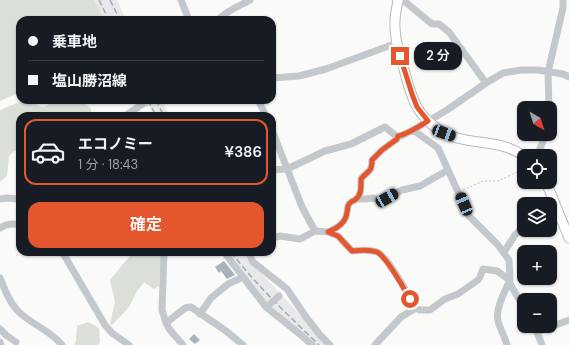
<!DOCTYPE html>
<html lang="ja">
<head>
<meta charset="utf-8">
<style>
  :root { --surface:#171b24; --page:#20242c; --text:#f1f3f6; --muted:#9ea1a6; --line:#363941; --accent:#e4572e }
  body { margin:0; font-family:"DM Sans","Noto Sans JP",sans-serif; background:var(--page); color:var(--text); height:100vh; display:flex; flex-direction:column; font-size:15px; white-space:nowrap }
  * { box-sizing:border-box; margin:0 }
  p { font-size:13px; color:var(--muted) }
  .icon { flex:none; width:22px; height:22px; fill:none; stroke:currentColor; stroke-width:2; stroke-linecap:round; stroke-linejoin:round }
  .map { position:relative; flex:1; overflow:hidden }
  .sheet { position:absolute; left:16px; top:112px; width:260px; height:144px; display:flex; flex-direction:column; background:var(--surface); border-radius:12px; box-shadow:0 1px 3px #0004 }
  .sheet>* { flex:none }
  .banner { position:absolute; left:16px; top:16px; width:260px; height:88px; border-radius:12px; box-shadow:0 1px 3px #0004; display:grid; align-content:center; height:88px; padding:0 12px; background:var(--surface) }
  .needle { width:26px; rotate:141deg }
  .tools { position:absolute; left:517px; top:101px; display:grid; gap:8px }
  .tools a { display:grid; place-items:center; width:40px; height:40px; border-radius:8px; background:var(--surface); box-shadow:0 1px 3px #0004; font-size:20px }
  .end { position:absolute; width:18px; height:18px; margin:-9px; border:5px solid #e4572e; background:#fff; box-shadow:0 0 0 2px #fff }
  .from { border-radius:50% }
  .bubble { position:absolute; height:28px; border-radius:12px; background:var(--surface); box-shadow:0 1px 3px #0004; font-size:13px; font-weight:600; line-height:28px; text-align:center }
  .car { position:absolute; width:12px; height:24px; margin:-12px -6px; border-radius:5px; box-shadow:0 0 3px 1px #0007; background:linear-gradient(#222 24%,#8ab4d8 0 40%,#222 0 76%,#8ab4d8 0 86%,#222 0) }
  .banner b { display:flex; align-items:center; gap:14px; height:38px; font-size:15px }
  .banner b+b { border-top:1px solid var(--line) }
  .banner i { width:10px; height:10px; background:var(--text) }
  ul { padding:7px 0 0; list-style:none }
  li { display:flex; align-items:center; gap:12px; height:66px; margin:0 8px 6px; padding:0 4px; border:2px solid transparent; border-radius:12px }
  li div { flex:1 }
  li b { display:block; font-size:15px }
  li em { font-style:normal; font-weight:600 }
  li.on { border-color:var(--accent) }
  li>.icon { width:36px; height:36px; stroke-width:1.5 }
  .primary-button { display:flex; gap:8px; margin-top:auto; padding:8px 12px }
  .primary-button a { flex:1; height:46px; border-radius:12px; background:var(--accent); color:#fff; font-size:16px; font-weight:600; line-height:46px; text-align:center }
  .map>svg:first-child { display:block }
  .built { fill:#e8e9e9 }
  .green { fill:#dadfd7 }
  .building { fill:#aab3b9 }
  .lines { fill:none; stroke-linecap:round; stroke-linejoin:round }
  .minor-tunnel { stroke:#d5d9db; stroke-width:7; stroke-dasharray:7 3.5; stroke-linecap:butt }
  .major-casing { stroke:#b5babe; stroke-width:11 }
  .path { stroke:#bbbfc2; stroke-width:1; stroke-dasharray:2 2; stroke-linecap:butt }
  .minor { stroke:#c3c8cc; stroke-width:7 }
  .major { stroke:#fff; stroke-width:9 }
  .rail { stroke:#a2aab0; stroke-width:1.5; stroke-dasharray:6 3; stroke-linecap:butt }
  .minor-bridge { stroke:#c3c8cc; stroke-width:7 }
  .route { stroke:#e4572e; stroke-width:5 }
</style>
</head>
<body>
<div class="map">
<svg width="569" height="345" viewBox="0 0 569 345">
  <rect width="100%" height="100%" fill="#fafaf8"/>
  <!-- built -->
  <path class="built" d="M94 0H117L126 20H105Z
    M146 100H162L170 116H154Z
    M224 252H243L252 263 328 345H312L249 285Z"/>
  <!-- green -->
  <path class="green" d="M0 0H94L105 20H20V92L0 101Z
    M24 100 43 107 58 100H63L82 102 91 108V116H20V150L15 151 9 156 7 176 0 182V110Z
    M133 252H161L159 286 154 289 144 282 137 291 129 307 112 325 110 324 115 302 110 280Z
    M88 322 99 328 100 342 98 345H74L76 341 77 326Z"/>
  <!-- building -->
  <path class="building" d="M224 261 235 275 227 279 221 271 219 273 215 267Z
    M194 334 200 340 195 344 189 339Z"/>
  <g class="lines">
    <!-- minor-tunnel -->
    <path class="minor-tunnel" d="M141 105 153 100"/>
    <defs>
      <path id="major" d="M398 0C397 7 395 14 395 21 394 37 399 51 403 66 407 79 410 95 417 107 425 121 439 132 454 137 479 145 501 140 524 156
        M546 182 569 238"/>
    </defs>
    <!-- major casing -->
    <use href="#major" class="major-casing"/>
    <!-- path -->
    <path class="path" d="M463 190 483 181H498L524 169"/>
    <!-- minor -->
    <path class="minor" d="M181 0 189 20
      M403 0 432 24H439L449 32 486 83
      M218 20C227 10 238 7 250 0
      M272 78 299 76 326 69 397 43
      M258 100 266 116
      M549 108 548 72 563 8V0
      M125 116 141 105
      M550 116 551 123 550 125
      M272 130 302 207 315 231
      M537 156 546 134
      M272 170 287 169 325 151 351 144 385 127 396 136H401L413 130
      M0 199 7 198 20 199
      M357 199H366L373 198 380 200 387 198 402 190 420 186 448 170
      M550 214 558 210
      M0 228C6 224 13 223 20 225
      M328 232C337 228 346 223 347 212 348 209 347 205 350 203 350 202 355 200 355 200 362 195 361 186 361 179 368 170 372 173 372 160L382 150 397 139 398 136
      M272 238 280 236 300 239 315 231 328 232 338 236 352 251C360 250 369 249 377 252 388 256 409 297 416 308L420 310H430L445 299 458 294 478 280 480 277 483 269 497 271 510 280
      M60 252 64 255 105 325 112 333 129 345
      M164 252 162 310 166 323 170 330 183 345
      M224 252 243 277
      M250 252 249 253 253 262 287 289 306 317 320 335 330 345
      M504 252 515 235 524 226
      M0 278C5 290 10 304 20 313 33 325 51 331 62 345
      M524 308 509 282 510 280 509 260 498 245 469 216 438 148 413 130 447 110 486 83 503 73 521 70H538L563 74 569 77
      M200 314 211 298 228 284 243 277 266 307 301 335 312 345
      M166 323 185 308 191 307 226 331 243 345
      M534 326 537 332 569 320
      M0 329 6 335 16 342
      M537 332 542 345
      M0 342 1 345
      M375 345 401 317 416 308
      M507 345C505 337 500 329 498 321 495 310 504 293 509 282"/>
    <!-- major -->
    <use href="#major" class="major"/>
    <!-- rail -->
    <path class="rail" d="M99 0 109 20
      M110 0 120 20
      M148 100 156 116
      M156 100 164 116
      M231 252C257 286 288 315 319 345"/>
    <!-- minor-bridge -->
    <path class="minor-bridge" d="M270 304 279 296"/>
  </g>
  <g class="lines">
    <!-- route -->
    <path class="route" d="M400 56 412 94 417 107 428 121C419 126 409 134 398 136L397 139 382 150 372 160C372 173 368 170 361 179 361 186 362 195 355 200 355 200 350 202 350 203 347 205 348 209 347 212 346 223 337 228 328 232L338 236 352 251C360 250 369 249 377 252 387 257 404 289 410 299"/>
  </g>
</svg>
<div class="tools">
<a><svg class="needle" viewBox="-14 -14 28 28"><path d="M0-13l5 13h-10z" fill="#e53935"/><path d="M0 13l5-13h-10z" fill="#9ea1a6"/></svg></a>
<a><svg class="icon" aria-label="locate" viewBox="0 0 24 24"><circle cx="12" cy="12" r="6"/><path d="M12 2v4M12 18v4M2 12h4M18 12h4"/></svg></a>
<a><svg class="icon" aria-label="layers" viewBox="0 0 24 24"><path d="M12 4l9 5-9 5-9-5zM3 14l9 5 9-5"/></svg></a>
<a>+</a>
<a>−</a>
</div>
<i class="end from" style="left:410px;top:299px"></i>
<i class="end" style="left:400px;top:56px"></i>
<div class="bubble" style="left:414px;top:42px;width:48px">2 分</div>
<i class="car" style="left:444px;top:133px;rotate:110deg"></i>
<i class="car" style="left:387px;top:198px;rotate:60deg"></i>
<i class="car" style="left:464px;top:204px;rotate:337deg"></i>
<div class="banner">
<b><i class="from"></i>乗車地</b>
<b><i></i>塩山勝沼線</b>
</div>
<section class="sheet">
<ul>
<li class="on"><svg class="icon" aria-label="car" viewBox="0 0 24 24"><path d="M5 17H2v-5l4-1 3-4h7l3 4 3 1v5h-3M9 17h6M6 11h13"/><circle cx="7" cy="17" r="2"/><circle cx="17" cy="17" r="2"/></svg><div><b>エコノミー</b><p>1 分 · 18:43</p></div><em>¥386</em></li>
</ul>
<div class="primary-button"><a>確定</a></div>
</section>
</div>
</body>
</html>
